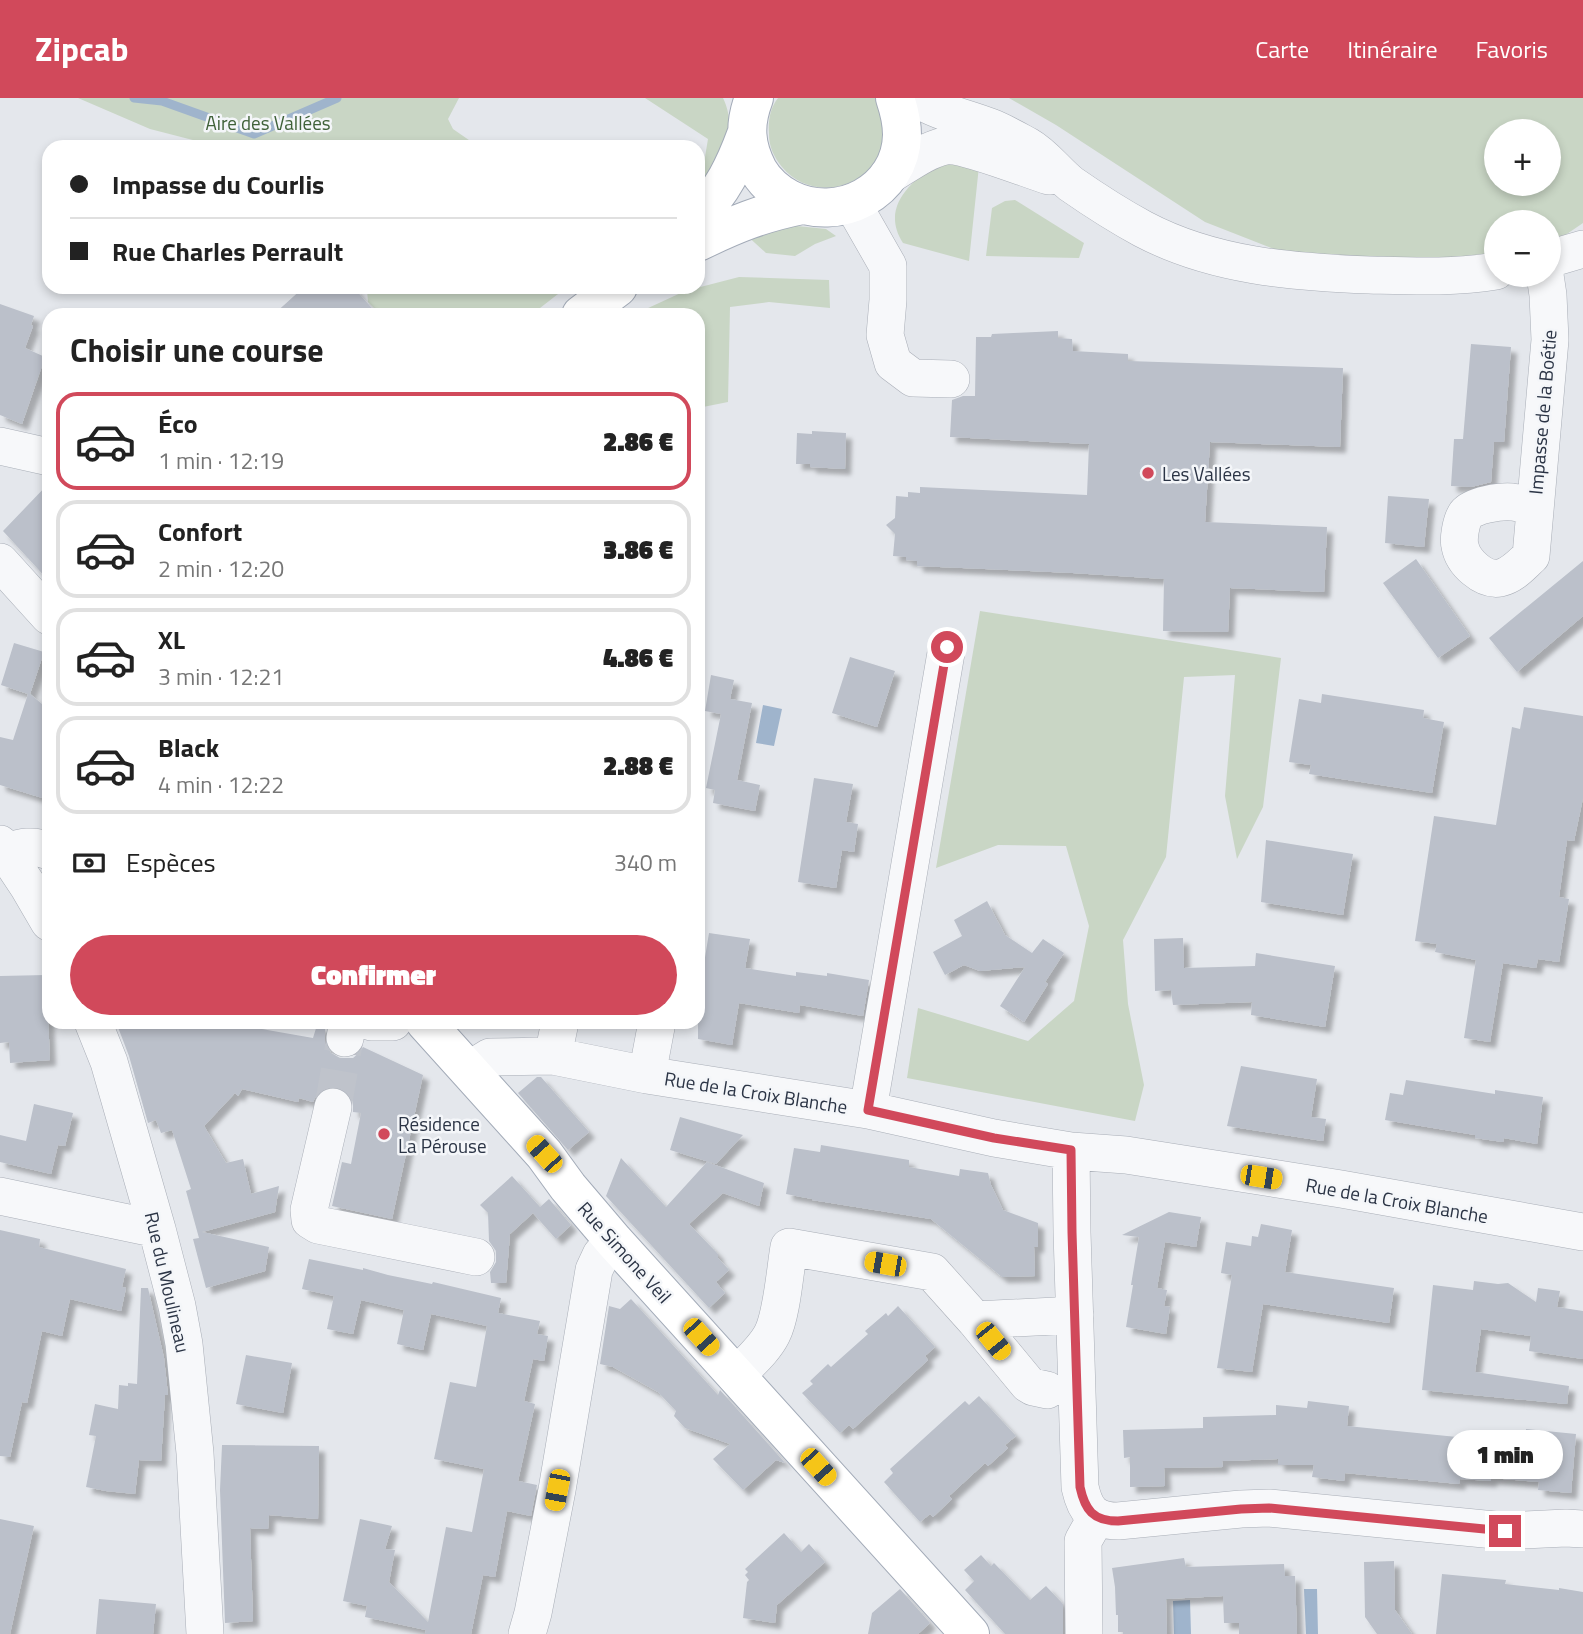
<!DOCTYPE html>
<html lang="fr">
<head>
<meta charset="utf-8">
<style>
  :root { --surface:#fff; --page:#f6f6f6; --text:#222; --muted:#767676; --line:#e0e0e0; --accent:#d1495b }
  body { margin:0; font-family:"Titillium Web",sans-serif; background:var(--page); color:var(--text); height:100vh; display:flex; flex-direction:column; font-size:26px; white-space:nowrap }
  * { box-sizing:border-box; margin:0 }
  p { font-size:23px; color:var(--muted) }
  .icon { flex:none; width:38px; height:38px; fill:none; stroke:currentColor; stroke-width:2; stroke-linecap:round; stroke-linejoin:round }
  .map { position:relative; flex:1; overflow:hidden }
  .drawer { position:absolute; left:42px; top:210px; width:663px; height:721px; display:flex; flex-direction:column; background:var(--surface); border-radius:21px; box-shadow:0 4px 10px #0003 }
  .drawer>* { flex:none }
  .guide { position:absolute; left:42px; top:42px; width:663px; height:154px; border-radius:21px; box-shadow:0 4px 10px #0003; display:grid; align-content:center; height:154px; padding:0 28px; background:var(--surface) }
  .fabs { position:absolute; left:1484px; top:21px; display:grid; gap:14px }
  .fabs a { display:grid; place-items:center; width:77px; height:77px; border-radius:50%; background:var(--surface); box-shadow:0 4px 10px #0003; font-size:35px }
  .end { position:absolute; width:32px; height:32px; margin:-16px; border:9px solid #d1495b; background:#fff; box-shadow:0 0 0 4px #fff }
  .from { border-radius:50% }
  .bubble { position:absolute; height:49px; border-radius:24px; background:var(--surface); box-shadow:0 4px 10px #0003; font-size:23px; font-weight:800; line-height:49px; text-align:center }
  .car { position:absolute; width:21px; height:42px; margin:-21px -10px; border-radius:9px; box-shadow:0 0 5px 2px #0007; background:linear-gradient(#f5c518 24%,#345 0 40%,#f5c518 0 76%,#345 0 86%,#f5c518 0) }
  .guide b { display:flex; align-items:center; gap:24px; height:66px; font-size:26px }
  .guide b+b { border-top:2px solid var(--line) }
  .guide i { width:18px; height:18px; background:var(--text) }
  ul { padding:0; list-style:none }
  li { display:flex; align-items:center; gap:21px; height:98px; margin:0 14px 10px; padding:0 14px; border:4px solid var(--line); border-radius:21px }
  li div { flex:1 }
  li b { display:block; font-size:26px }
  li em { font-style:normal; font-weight:800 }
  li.active { border-color:var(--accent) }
  li>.icon { width:63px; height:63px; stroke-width:1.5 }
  h2 { padding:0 28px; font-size:32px; line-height:84px }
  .pay { display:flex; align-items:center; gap:18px; height:77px; padding:0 28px; font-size:26px }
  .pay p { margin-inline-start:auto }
  .cta { display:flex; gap:14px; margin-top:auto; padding:14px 28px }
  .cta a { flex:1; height:80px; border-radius:42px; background:var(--accent); color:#fff; font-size:28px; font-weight:800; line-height:80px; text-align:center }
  header { display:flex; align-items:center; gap:42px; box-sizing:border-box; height:98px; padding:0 35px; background:var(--accent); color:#fff }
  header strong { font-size:33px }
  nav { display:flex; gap:38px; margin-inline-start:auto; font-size:24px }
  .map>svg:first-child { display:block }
  .green { fill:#c9d6c5; fill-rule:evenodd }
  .water { fill:#9fb4cc }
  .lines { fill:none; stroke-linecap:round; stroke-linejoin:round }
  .stream { stroke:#9fb4cc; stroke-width:9 }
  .building { fill:#bbc0ca; filter:url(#shadow) }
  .minor-tunnel { stroke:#bfc3cb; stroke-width:37; stroke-dasharray:37 18; stroke-linecap:butt }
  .minor-casing { stroke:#a9aeb7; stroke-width:38 }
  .major-casing { stroke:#a3abb8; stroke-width:40 }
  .minor { stroke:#f7f8fa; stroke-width:37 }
  .major { stroke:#fff; stroke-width:38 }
  .route { stroke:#d1495b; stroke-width:9 }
  .poi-dot { fill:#d1495b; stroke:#f4f6f9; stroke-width:2.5 }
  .labels { text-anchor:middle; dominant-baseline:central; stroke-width:5; stroke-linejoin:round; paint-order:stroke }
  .park-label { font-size:19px; fill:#3f6138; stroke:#f4f6f9 }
  .street-label { font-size:19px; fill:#2b3445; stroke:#f4f6f9 }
  .poi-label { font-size:19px; fill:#2b3445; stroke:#f4f6f9; text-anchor:start }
</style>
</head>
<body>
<header>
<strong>Zipcab</strong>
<nav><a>Carte</a><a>Itinéraire</a><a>Favoris</a></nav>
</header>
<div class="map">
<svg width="1583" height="1536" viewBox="0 0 1583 1536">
  <defs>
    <filter id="shadow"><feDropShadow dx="6" dy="6" stdDeviation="2" flood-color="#0004"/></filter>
  </defs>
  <rect width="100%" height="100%" fill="#e4e7ec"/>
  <!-- green -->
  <path class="green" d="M78 0H459L448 21 453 31 479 49H220L150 31Z
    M645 0H723C738 31 723 58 713 89L699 79 703 71 708 41Z
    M778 0H876C881 12 886 22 885 36 882 87 815 109 782 69 774 59 769 49 769 36 768 23 770 10 778 0Z
    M1009 0H1583V125L1561 140 1549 143V124H1496V156L1461 162 1339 164 1274 151 1205 124 1056 27ZM1496 33H1549V86H1496Z
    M938 64 979 68 969 163 903 145C880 109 911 84 938 64Z
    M1015 102 1084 145 1079 160 986 158 992 110 1005 103Z
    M778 126 826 131 836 138 815 146 795 158 766 155 743 134Z
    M739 179 829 182 830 210 769 204 730 209 728 304 698 310V217H633L685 193Z
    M370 189H567L531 217H390L379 215 368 204 367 192Z
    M980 513 1281 560 1263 709 1237 761 1225 698 1235 577 1184 579 1166 759 1123 842 1128 906 1144 987 1135 1023 907 980 918 910 1028 943 1074 903 1089 828 1066 748 998 747 936 770Z"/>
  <!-- water -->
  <path class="water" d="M763 607 782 611 774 648 756 645Z
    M1304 1491H1317L1318 1536H1306Z
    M1190 1502 1191 1536H1174L1173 1503Z"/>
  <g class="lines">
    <!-- stream -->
    <path class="stream" d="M134 0 162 3 254 36 337 0"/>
  </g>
  <!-- building -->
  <path class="building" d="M304 189H353L378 217H273Z
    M0 206 34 218 31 227 33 228 25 250 45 259 22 326 0 317Z
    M1058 233V240L1072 241 1073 253 1128 256V263L1343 270 1340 349 1210 344 1205 424 1327 429 1324 494 1230 490 1228 534 1163 533 1164 481 1073 475 917 468V463L906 462V459L893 458 895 436 886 427 895 420 896 398 908 399V394L920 395V389L1087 397 1089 346 950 339 952 302 963 298H975L976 239H991L992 236Z
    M1471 246 1511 249 1504 344H1494L1491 384 1471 389 1451 388 1454 341H1463Z
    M812 333 846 335 845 371 810 369V366H796L797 335 812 336Z
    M49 385V483L3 433Z
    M1388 398 1429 401 1424 449 1385 445Z
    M1416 461 1470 538 1438 560 1383 485Z
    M1583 463V518L1517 574 1489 540Z
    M14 545 44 554 30 596 49 612V702L0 687V639L13 642 28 596 1 587Z
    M850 559 895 573 877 629 832 615Z
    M711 577 734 582 730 601 752 605 737 682 760 687 755 713 713 705 715 692 706 690 721 616 705 613Z
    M1322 596 1424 612 1423 620 1444 624 1432 695 1309 676 1311 667 1289 664 1299 601 1321 605Z
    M1524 609 1583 618V700L1574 743 1567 742 1559 799 1569 801 1559 864 1538 861 1536 870 1503 865 1490 944 1464 940 1476 862 1435 854 1437 846 1415 843 1434 718 1496 727 1512 629 1520 631Z
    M814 680 853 686 846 724 858 726 854 754 842 752 836 790 798 784Z
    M1266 742 1353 756 1343 817 1261 804Z
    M987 803 1005 837 1032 855 1043 841 1064 855 1045 884 1048 886 1024 924 1000 908 1025 869 980 873 964 867 945 877 933 854 962 838 954 822Z
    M709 835 750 841 745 870 796 878V874L827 878V875L869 882 863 918 800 907 799 915 739 905 732 947 698 941V902Z
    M1183 840 1184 870 1255 868 1256 855 1335 868 1325 929 1251 917 1252 904 1173 907 1171 892 1155 893 1154 841Z
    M46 877 50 962 10 965 9 944 0 945V878Z
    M116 924H259L256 930 313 940 317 927 325 931V946L331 955 340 960H353L360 954 363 949 423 977 392 1121 332 1108 342 1064 351 1066 361 1015 353 1014V1002L347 993 338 989H328L318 994 313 1004 299 1000 298 1004 242 991 238 998 235 995 204 1028 226 1065 243 1061 251 1096 279 1088 275 1114 202 1134 269 1149 265 1173 206 1190 193 1141 199 1140 186 1093 191 1091 172 1032 161 1035 156 1022 148 1025 129 958Z
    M1241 968 1317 981 1311 1019 1326 1021 1323 1043 1227 1028Z
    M537 979H541L589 1034 568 1052 518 995Z
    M1406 982 1495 996V992L1543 999 1537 1046 1504 1040 1503 1044 1475 1040V1037L1385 1022 1390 995 1403 997Z
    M34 1006 73 1015 65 1048 58 1047 51 1076 0 1064V1037L26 1043Z
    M680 1019 743 1037 716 1066 670 1052Z
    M821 1047 909 1062V1069L959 1078 960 1071 988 1075 991 1087 1003 1112 1038 1125V1149H1034L1035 1178 1002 1179 931 1121 812 1102V1101L786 1096 794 1050 820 1054Z
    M621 1060 666 1109 707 1064 764 1085 759 1108 723 1095 689 1126 718 1156V1160L729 1172 716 1184 725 1195 709 1210 606 1098Z
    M512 1078 540 1109 549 1101 571 1127 556 1141 533 1115 510 1136 506 1185H491L490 1174 496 1164V1153L489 1143 488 1115 480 1107Z
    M1169 1114 1201 1119 1196 1149 1165 1144 1157 1190 1167 1192 1164 1208 1170 1209 1166 1236 1126 1229 1133 1187H1131L1139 1139 1122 1137Z
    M1261 1126 1292 1132 1285 1174 1394 1190 1389 1225 1263 1206 1252 1274 1217 1270 1232 1177 1221 1175 1226 1144 1251 1148 1252 1138 1258 1139Z
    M0 1132 40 1141 39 1149 126 1171 122 1189 126 1190 121 1213 70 1201 62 1238 42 1233 27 1305 22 1304 10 1359 0 1358Z
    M309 1161 363 1172V1170L388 1177 432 1186 433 1184 501 1200 498 1215 540 1223 537 1236 548 1238 544 1263 533 1261 524 1303 535 1306 518 1383 537 1387 531 1418 507 1413 495 1479 483 1477 471 1536H425L426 1532 365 1519 367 1508 343 1503 360 1421 392 1428 385 1451 395 1452 389 1484 428 1524 446 1429 472 1434 484 1371 434 1361 450 1284 476 1289 487 1228 431 1216 423 1252 397 1246 404 1212 361 1202 353 1236 327 1231 334 1198 302 1191Z
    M1474 1183 1498 1186 1508 1185 1536 1204 1538 1190 1560 1193 1557 1209 1583 1213V1261L1529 1253 1531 1238 1481 1231 1475 1274 1569 1288 1567 1306 1422 1292 1433 1187 1473 1192Z
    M141 1190H148L164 1260 168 1297H165L161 1363 139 1362 135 1396 106 1393 86 1389 96 1338 89 1337 95 1306 118 1311 119 1287 128 1288V1285L137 1286Z
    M631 1201 718 1297 720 1292 785 1365 776 1362 743 1392 713 1361 730 1346 685 1330 674 1318 676 1313 658 1294 613 1269 600 1266 609 1208 620 1211Z
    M898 1208 935 1249 925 1258 928 1262 890 1297 853 1331 849 1327 840 1335 802 1295 813 1286 810 1283 828 1266 831 1269 868 1236 865 1233 886 1215 888 1218Z
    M246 1257 292 1265 283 1315 236 1306Z
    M979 1298 1016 1338 1005 1347 1008 1350 988 1368 985 1365 949 1398 952 1401 933 1419 930 1416 920 1424 884 1384 893 1375 890 1371 945 1321 965 1303 969 1307Z
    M1308 1303 1349 1308 1347 1328 1527 1346 1526 1331 1576 1336 1571 1395 1538 1392 1539 1384 1491 1380V1383L1460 1381 1459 1386 1345 1375 1344 1383 1312 1379 1314 1367H1278V1361L1222 1363 1223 1369 1164 1370 1165 1388 1130 1389V1359L1124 1360 1123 1332 1203 1330V1319L1276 1317V1307L1307 1310Z
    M222 1347 319 1348 318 1421 269 1417 268 1431 250 1430 253 1523 225 1525 220 1392Z
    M0 1421 34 1428 10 1536H0Z
    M784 1435 801 1454 809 1446 825 1464 777 1507 775 1525 743 1520 747 1484 749 1482 745 1477 748 1474 745 1471Z
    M981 1457 991 1468 994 1465 1030 1502 1046 1488 1063 1506V1536H1005L965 1492 974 1483 964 1472Z
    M1184 1460 1186 1469 1284 1466 1285 1478H1295L1297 1536H1239V1525H1224L1223 1498 1166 1501 1167 1536H1123V1534H1118V1517H1116L1115 1489 1112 1470Z
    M1394 1463 1395 1512 1412 1536H1377L1365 1519 1364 1464Z
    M1442 1476 1506 1482 1505 1486 1559 1492V1490L1583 1494V1536H1436Z
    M900 1491 930 1525 918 1536H868L872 1515Z
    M99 1501 156 1506 153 1536H96Z"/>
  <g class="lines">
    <!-- minor-tunnel -->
    <path class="minor-tunnel" d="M333 1009 345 940"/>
    <defs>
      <path id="minor" d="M916 0C939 15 965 19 990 29 1003 34 1015 41 1028 48 1044 57 1056 74 1071 86 1094 102 1119 118 1143 131 1213 168 1292 174 1369 177 1411 178 1455 180 1496 173
        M888 78C905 68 925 52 945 48 962 45 1029 72 1049 78
        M852 105 888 168V202L885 237 893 265 913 280 951 281
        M1549 161 1583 151
        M0 348 49 359
        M1534 409C1527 407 1520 405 1512 404 1501 403 1473 407 1466 416 1461 423 1458 441 1460 448 1463 464 1483 483 1500 480 1513 477 1521 467 1531 458L1550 242 1548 197 1545 177
        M0 464 49 518
        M0 746 28 788 49 824
        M5 754C22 749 33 746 49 753
        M93 924 109 964 157 1131 177 1208 184 1246 195 1355 205 1536
        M371 924H393
        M345 940 348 924
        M553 958 560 924
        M469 972 490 959 553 958 647 977 868 1012 994 1040 1071 1053 1126 1057 1341 1091 1583 1134
        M647 977 657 924
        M333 1009 309 1112 310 1122 318 1127 476 1159
        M868 1012 947 549
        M1071 1053 1072 1134 1080 1389C1085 1412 1093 1423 1118 1423L1241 1411 1269 1410 1505 1433 1566 1430 1583 1431
        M0 1098 157 1131
        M975 1222 1028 1286 1033 1289 1047 1292
        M736 1278C748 1265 764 1252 772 1236 782 1217 785 1172 789 1149L932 1174 975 1222 1075 1217
        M527 1536 533 1515 557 1392 594 1172 601 1157 614 1143
        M1084 1536 1083 1443 1096 1420"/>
      <path id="major" d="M754 0C744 26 745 47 758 72 765 84 776 94 789 101 838 126 901 94 902 37 902 24 899 12 895 0
        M698 117C722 95 735 67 746 37
        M698 144C735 126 762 115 802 107
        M581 217 618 189
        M425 924 544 1056 568 1089 614 1143 970 1536"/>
    </defs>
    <!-- minor casing -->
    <use href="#minor" class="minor-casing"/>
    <!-- major casing -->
    <use href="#major" class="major-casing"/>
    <!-- minor -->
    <use href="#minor" class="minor"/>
    <!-- major -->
    <use href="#major" class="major"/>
  </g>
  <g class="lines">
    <!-- route -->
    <path class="route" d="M947 549 868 1012 994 1040 1071 1052 1072 1134 1080 1389C1085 1412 1093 1423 1118 1423L1241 1411 1269 1410 1505 1433"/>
  </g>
  <!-- markers -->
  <g class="poi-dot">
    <circle cx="1148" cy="375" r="7"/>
    <circle cx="384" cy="1036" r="7"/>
  </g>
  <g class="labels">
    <!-- park labels -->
    <g class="park-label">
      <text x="268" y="24">Aire des Vallées</text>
    </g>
    <!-- street labels -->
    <g class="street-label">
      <text transform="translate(1542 314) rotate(-85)">Impasse de la Boétie</text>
      <text transform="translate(756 994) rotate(9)">Rue de la Croix Blanche</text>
      <text transform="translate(1397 1102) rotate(10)">Rue de la Croix Blanche</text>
      <text transform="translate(625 1154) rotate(48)">Rue Simone Veil</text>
      <text transform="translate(168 1184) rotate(77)">Rue du Moulineau</text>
    </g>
    <!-- poi labels -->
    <g class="poi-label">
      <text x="1162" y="375">Les Vallées</text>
      <text x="398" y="1025">Résidence<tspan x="398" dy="22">La Pérouse</tspan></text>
    </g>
  </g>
</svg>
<div class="fabs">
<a>+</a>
<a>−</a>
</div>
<i class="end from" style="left:947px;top:549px"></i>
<i class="end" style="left:1505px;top:1433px"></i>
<div class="bubble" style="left:1447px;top:1332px;width:116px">1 min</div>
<i class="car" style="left:544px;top:1056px;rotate:318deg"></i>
<i class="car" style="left:1261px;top:1079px;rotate:99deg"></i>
<i class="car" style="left:885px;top:1166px;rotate:280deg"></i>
<i class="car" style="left:701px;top:1239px;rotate:138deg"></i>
<i class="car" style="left:993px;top:1243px;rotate:141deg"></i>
<i class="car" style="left:818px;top:1369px;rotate:138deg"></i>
<i class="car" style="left:557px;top:1392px;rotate:191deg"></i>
<div class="guide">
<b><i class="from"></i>Impasse du Courlis</b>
<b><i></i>Rue Charles Perrault</b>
</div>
<section class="drawer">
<h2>Choisir une course</h2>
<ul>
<li class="active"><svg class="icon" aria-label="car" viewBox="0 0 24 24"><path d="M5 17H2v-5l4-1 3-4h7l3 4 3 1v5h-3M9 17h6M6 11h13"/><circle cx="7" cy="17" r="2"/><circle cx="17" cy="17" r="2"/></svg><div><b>Éco</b><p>1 min · 12:19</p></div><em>2.86 €</em></li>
<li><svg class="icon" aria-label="car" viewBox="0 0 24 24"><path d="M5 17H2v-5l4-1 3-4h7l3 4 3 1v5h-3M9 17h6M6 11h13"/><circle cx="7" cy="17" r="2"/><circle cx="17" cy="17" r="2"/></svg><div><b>Confort</b><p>2 min · 12:20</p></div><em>3.86 €</em></li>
<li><svg class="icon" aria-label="car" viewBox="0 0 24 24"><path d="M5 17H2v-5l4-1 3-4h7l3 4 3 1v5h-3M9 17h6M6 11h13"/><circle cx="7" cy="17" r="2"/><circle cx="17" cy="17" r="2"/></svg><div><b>XL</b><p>3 min · 12:21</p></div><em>4.86 €</em></li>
<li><svg class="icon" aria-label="car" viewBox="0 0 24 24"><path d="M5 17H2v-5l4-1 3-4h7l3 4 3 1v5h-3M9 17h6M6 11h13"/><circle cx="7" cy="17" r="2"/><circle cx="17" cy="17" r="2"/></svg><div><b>Black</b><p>4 min · 12:22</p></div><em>2.88 €</em></li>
</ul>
<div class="pay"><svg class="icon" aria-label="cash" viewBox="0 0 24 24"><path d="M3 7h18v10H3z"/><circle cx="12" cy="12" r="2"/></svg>Espèces<p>340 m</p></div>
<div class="cta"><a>Confirmer</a></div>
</section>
</div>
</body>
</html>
